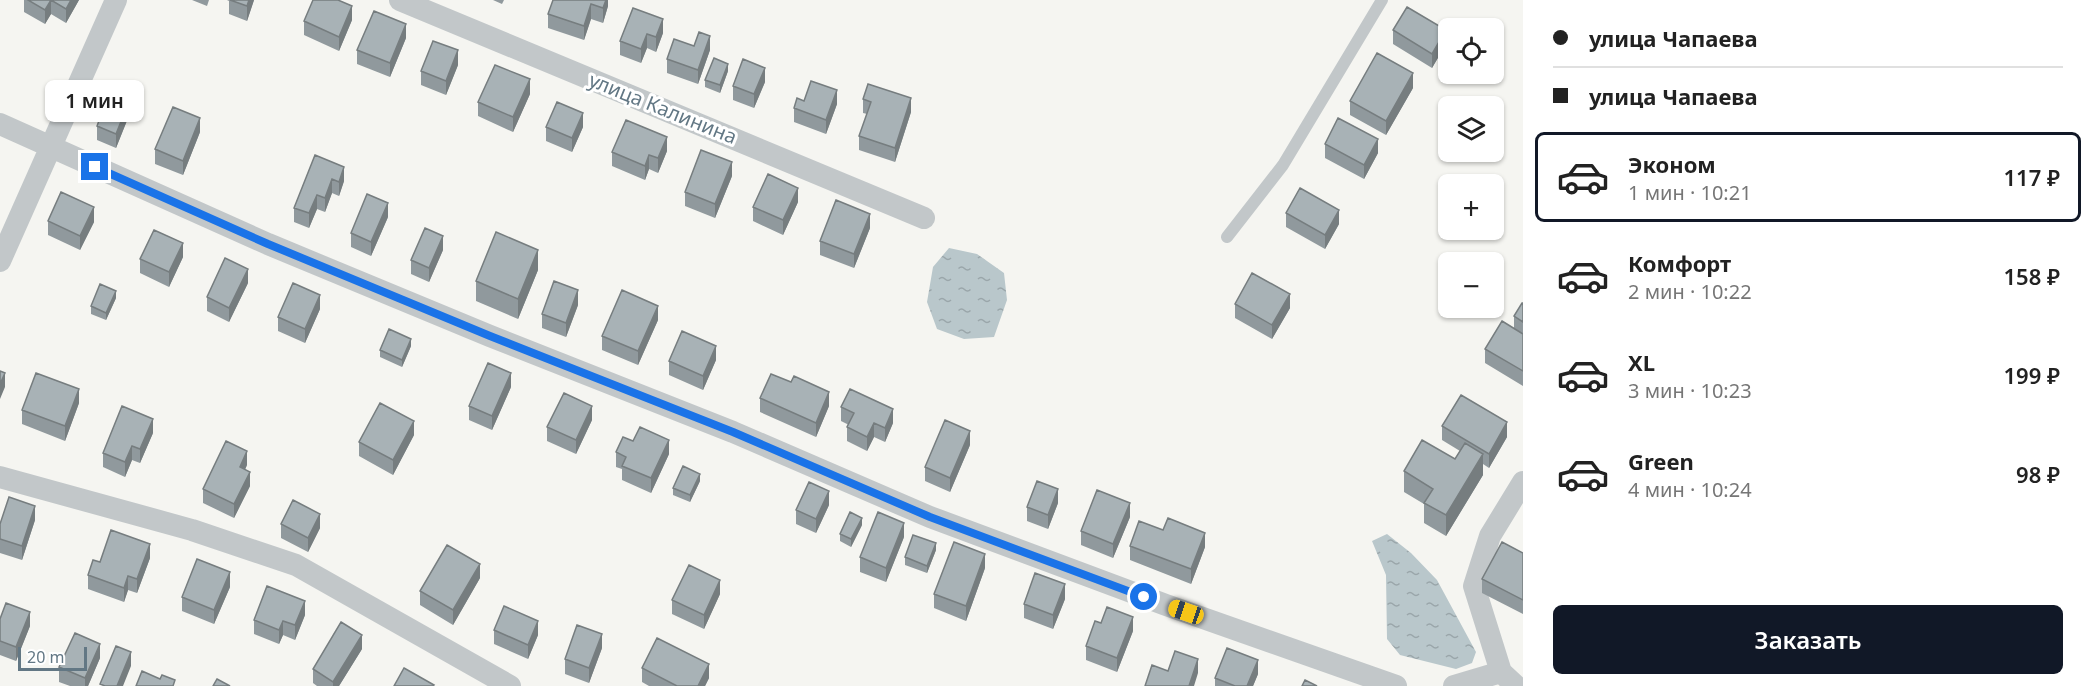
<!DOCTYPE html>
<html lang="ru">
<head>
<meta charset="utf-8">
<style>
  :root { --surface:#fff; --page:#f6f6f6; --text:#222; --muted:#767676; --line:#e0e0e0; --accent:#111827 }
  body { margin:0; font-family:"Noto Sans",sans-serif; background:var(--page); color:var(--text); height:100vh; display:flex; flex-direction:column; font-size:22px; white-space:nowrap }
  * { box-sizing:border-box; margin:0 }
  p { font-size:20px; color:var(--muted) }
  .icon { flex:none; width:33px; height:33px; fill:none; stroke:currentColor; stroke-width:2; stroke-linecap:round; stroke-linejoin:round }
  .map { position:relative; flex:1; overflow:hidden }
  .details { display:flex; flex-direction:column; background:var(--surface); width:570px }
  .details>* { flex:none }
  .hud { display:grid; align-content:center; height:132px; padding:0 30px; background:var(--surface) }
  .fabs { position:absolute; left:1438px; top:18px; display:grid; gap:12px }
  .fabs a { display:grid; place-items:center; width:66px; height:66px; border-radius:9px; background:var(--surface); box-shadow:0 2px 4px #0004; font-size:30px }
  .scale { position:absolute; left:18px; bottom:15px; width:69px; box-sizing:border-box; padding-left:6px; border:3px solid #627784; border-top:0; font-size:16px; line-height:21px; white-space:nowrap; color:#627784; -webkit-text-stroke:4px #fff; paint-order:stroke }
  .end { position:absolute; width:27px; height:27px; margin:-14px; border:8px solid #1a73e8; background:#fff; box-shadow:0 0 0 3px #fff }
  .from { border-radius:50% }
  .bubble { position:absolute; height:42px; border-radius:9px; background:var(--surface); box-shadow:0 2px 4px #0004; font-size:20px; font-weight:600; line-height:42px; text-align:center }
  .car { position:absolute; width:18px; height:36px; margin:-18px -9px; border-radius:8px; box-shadow:0 0 4px 2px #0007; background:linear-gradient(#f5c518 24%,#345 0 40%,#f5c518 0 76%,#345 0 86%,#f5c518 0) }
  .hud b { display:flex; align-items:center; gap:21px; height:57px; font-size:22px }
  .hud b+b { border-top:2px solid var(--line) }
  .hud i { width:15px; height:15px; background:var(--text) }
  ul { padding:0; list-style:none }
  li { display:flex; align-items:center; gap:18px; height:90px; margin:0 12px 9px; padding:0 18px; border:3px solid transparent; border-radius:9px }
  li div { flex:1 }
  li b { display:block; font-size:22px }
  li em { font-style:normal; font-weight:600 }
  li.selected { border-color:var(--accent) }
  li>.icon { width:54px; height:54px; stroke-width:1.5 }
  .button { display:flex; gap:12px; margin-top:auto; padding:12px 30px }
  .button a { flex:1; height:69px; border-radius:9px; background:var(--accent); color:#fff; font-size:24px; font-weight:600; line-height:69px; text-align:center }
  main { display:flex; flex:1; min-height:0 }
  .map>svg:first-child { display:block }
  .water { fill:url(#water-ripples) }
  .lines { fill:none; stroke-linecap:round; stroke-linejoin:round }
  .lane { stroke:#c2c7c9; stroke-width:12 }
  .street { stroke:#c2c7c9; stroke-width:22 }
  .wall { fill:#90999d }
  .shaded-wall { fill:#767d7f }
  .building { fill:#a8b2b6; stroke:#767d7f; stroke-width:1.5 }
  .route { stroke:#1a73e8; stroke-width:8 }
  .labels { text-anchor:middle; dominant-baseline:central; stroke-width:6; stroke-linejoin:round; paint-order:stroke }
  .street-label { font-size:20px; fill:#627784; stroke:#fff }
</style>
</head>
<body>
<main>
<div class="map">
<svg width="1523" height="686" viewBox="0 0 1523 686">
  <defs>
    <pattern id="water-ripples" width="26" height="14" patternUnits="userSpaceOnUse" patternTransform="scale(1.5)"><rect width="26" height="14" fill="#b9c7cb"/><path d="M2 4q2-2 4 0t4 0M15 11q2-2 4 0t4 0" fill="none" stroke="#9aa6aa"/></pattern>
  </defs>
  <rect width="100%" height="100%" fill="#f5f5f1"/>
  <!-- water -->
  <path class="water" d="M949 248 977 254 1004 273 1007 300 994 337 964 339 937 329 927 302 933 267Z
    M1387 534 1411 553 1437 580 1476 652 1472 663 1456 669 1400 655 1387 639 1386 575 1372 541Z"/>
  <g class="lines">
    <!-- lane -->
    <path class="lane" d="M1227 237 1283 165 1382 0"/>
    <!-- street -->
    <path class="street" d="M400 0 924 218
      M0 124 268 244 490 336 733 432 930 517 1166 605 1396 686
      M0 261 116 0
      M0 477 192 530 296 565 510 686
      M1454 686 1501 672
      M1516 686 1501 672 1474 586 1490 536 1523 482"/>
  </g>
  <!-- wall -->
  <path class="wall" d="M24 0H79L66 23 51 14 45 24 24 12Z
    M192 0H209L207 6Z
    M227 0H254L247 21 229 14V1Z
    M493 0H504L502 4Z
    M608 0V6L603 23 591 19 584 40 548 28V14Z
    M663 19V33L656 52 647 48 641 63 620 55V41Z
    M352 20 339 51 304 35V21Z
    M1393 30 1446 44 1432 68 1393 44Z
    M406 38 390 77 357 64V50Z
    M694 46 710 50 698 84 667 73V59Z
    M458 65 446 95 421 85V71Z
    M728 71 720 93 705 87V80Z
    M765 82 754 108 733 100V86Z
    M1413 88 1386 135 1350 115V101Z
    M530 94 513 132 478 116V102Z
    M863 99 911 112 895 162 859 150V136L867 114 863 113Z
    M804 101 837 104 826 134 794 122V108Z
    M130 113 116 148 97 140V126Z
    M546 127H583L572 152 546 141Z
    M200 132 183 175 155 164V149Z
    M1325 144 1378 153 1364 179 1325 158Z
    M667 151 658 173 649 169 645 180 612 166V152Z
    M315 155 344 181 339 196 332 193 325 212 317 209 309 228 294 222V208Z
    M732 176 715 218 685 206V192Z
    M798 202 783 235 753 221V207Z
    M1286 213 1339 224 1325 249 1286 227Z
    M388 217 371 256 351 247V233Z
    M48 221 94 222 80 250 48 235Z
    M870 228 854 268 820 255V241Z
    M443 250 429 282 411 274V260Z
    M183 257 169 287 140 273V259Z
    M538 270 518 319 476 301V281Z
    M248 283 229 322 207 311V297Z
    M116 298 106 320 91 314V306Z
    M1523 303V386L1485 363V349L1514 328V316Z
    M1235 304 1290 308 1272 339 1235 318Z
    M578 305 566 337 542 328V314Z
    M320 309 305 343 278 331V317Z
    M658 320 638 365 602 350V336Z
    M411 346 402 367 380 357V350Z
    M716 360 703 390 669 375V361Z
    M511 387 492 430 469 420V406Z
    M760 398 829 406 816 437 760 412Z
    M79 403 65 441 22 424V410Z
    M841 407 893 423 885 442 874 437 867 451 847 441V427L849 425 841 421Z
    M592 420 576 454 547 441V427Z
    M1442 426 1507 437 1489 468 1483 464V475L1446 536 1424 523V504L1404 492V471L1455 459 1460 451 1442 440Z
    M153 433 140 463 132 460 125 477 103 467V453Z
    M414 435 393 475 359 456V442Z
    M633 441 669 454 651 493 622 480V469L616 467V452Z
    M970 445 950 492 925 481V467Z
    M247 465 245 469 250 486 234 518 203 503V489Z
    M700 481 690 502 673 495V488Z
    M1058 503 1048 529 1027 521V507Z
    M829 505 816 533 796 524V510Z
    M1130 517 1113 558 1081 545V531Z
    M35 520 22 560 0 553V524Z
    M281 524 320 528 308 552 281 538Z
    M862 525 851 547 840 541V534Z
    M904 537 886 582 860 572V557Z
    M1130 546 1205 547 1191 584 1130 560Z
    M936 550 927 573 905 565V557Z
    M1523 553V614L1482 593V579Z
    M150 558 137 593 128 590 124 602 88 589V575L100 562Z
    M985 568 966 621 934 608V594Z
    M480 578 453 625 420 605V591Z
    M230 587 214 624 182 611V597Z
    M720 594 704 629 672 614V600Z
    M1065 599 1053 629 1024 618V604Z
    M305 615 295 640 283 635 279 644 254 634V620Z
    M0 619 30 626 16 661 0 655Z
    M494 630 538 635 528 659 494 644Z
    M1133 631 1117 672 1086 660V646Z
    M602 648 589 683 565 674V659Z
    M362 649 339 686H317L313 683V669Z
    M100 658 88 686H70L59 682V667Z
    M642 668 709 678 705 686H649L642 682Z
    M1258 674 1253 686H1215V678Z"/>
  <!-- shaded-wall -->
  <path class="shaded-wall" d="M51 0V14L45 24V10Z
    M71 0H79L66 23V9Z
    M249 0H254L247 21V6Z
    M606 0H608V6L603 23V8Z
    M591 4V19L584 40V26Z
    M352 6V20L339 51V37Z
    M663 19V33L656 52V37Z
    M406 24V38L390 77V63Z
    M1446 30V44L1432 68V54Z
    M647 34V48L641 63V49Z
    M710 36V50L698 84V70Z
    M458 50V65L446 95V81Z
    M728 64V71L720 93V85Z
    M765 68V82L754 108V94Z
    M1413 73V88L1386 135V121Z
    M530 79V94L513 132V117Z
    M837 90V104L826 134V120Z
    M911 98V112L895 162V148Z
    M130 99V113L116 148V134Z
    M583 113V127L572 152V138Z
    M200 118V132L183 175V161Z
    M667 137V151L658 173V158Z
    M1378 139V153L1364 179V165Z
    M649 155V169L645 180V166Z
    M732 162V176L715 218V204Z
    M344 167V181L339 196V182Z
    M332 179V193L325 212V198Z
    M798 188V202L783 235V220Z
    M317 195V209L309 228V213Z
    M388 203V217L371 256V242Z
    M94 207V222L80 250V236Z
    M1339 210V224L1325 249V235Z
    M870 214V228L854 268V254Z
    M443 236V250L429 282V268Z
    M183 243V257L169 287V272Z
    M538 250V270L518 319V299Z
    M248 269V283L229 322V308Z
    M578 290V305L566 337V323Z
    M116 291V298L106 320V313Z
    M1290 294V308L1272 339V325Z
    M320 295V309L305 343V329Z
    M658 306V320L638 365V351Z
    M411 339V346L402 367V360Z
    M716 346V360L703 390V376Z
    M5 373V387L0 399V384Z
    M511 373V387L492 430V416Z
    M79 389V403L65 441V426Z
    M829 392V406L816 437V423Z
    M592 406V420L576 454V440Z
    M893 409V423L885 442V428Z
    M153 419V433L140 463V449Z
    M414 421V435L393 475V460Z
    M1507 422V437L1489 468V454Z
    M874 423V437L867 451V437Z
    M970 431V445L950 492V478Z
    M669 440V454L651 493V478Z
    M132 446V460L125 477V462Z
    M247 451V465L240 481V467Z
    M1483 454V475L1446 536V515Z
    M250 472V486L234 518V504Z
    M700 474V481L690 502V495Z
    M1058 489V503L1048 529V515Z
    M829 491V505L816 533V519Z
    M1130 503V517L1113 558V544Z
    M35 506V520L22 560V546Z
    M320 514V528L308 552V538Z
    M862 518V525L851 547V539Z
    M904 523V537L886 582V568Z
    M1205 533V547L1191 584V569Z
    M936 543V550L927 573V566Z
    M150 544V558L137 593V579Z
    M985 554V568L966 621V606Z
    M480 564V578L453 625V610Z
    M230 572V587L214 624V610Z
    M128 576V590L124 602V588Z
    M720 580V594L704 629V615Z
    M1065 584V599L1053 629V615Z
    M305 601V615L295 640V625Z
    M30 612V626L16 661V647Z
    M1133 617V631L1117 672V658Z
    M283 621V635L279 644V630Z
    M538 621V635L528 659V645Z
    M602 634V648L589 683V668Z
    M362 635V649L339 686H333V682Z
    M100 644V658L88 686H85V678Z
    M131 652V666L123 686H117Z
    M1198 659V673L1194 686H1189Z
    M1258 660V674L1253 686H1247Z
    M709 664V678L705 686H698Z"/>
  <!-- building -->
  <path class="building" d="M28 0H71L66 9 51 0 45 10Z
    M230 0H249L247 6Z
    M313 0H338L352 6 339 37 304 21Z
    M553 0H606L603 8 591 4 584 26 548 14Z
    M1407 7 1446 30 1432 54 1393 30Z
    M633 8 663 19 656 37 647 34 641 49 620 41Z
    M374 11 406 24 390 63 357 50Z
    M699 32 710 36 698 70 667 59 674 39 694 46Z
    M433 41 458 50 446 81 421 71Z
    M1377 53 1413 73 1386 121 1350 101Z
    M714 58 728 64 720 85 705 80Z
    M743 59 765 68 754 94 733 86Z
    M495 65 530 79 513 117 478 102Z
    M811 81 837 90 826 120 794 108 797 98 804 101Z
    M868 84 911 98 895 148 859 136 871 102 863 99Z
    M110 92 130 99 116 134 97 126Z
    M557 102 583 113 572 138 546 127Z
    M173 107 200 118 183 161 155 149Z
    M1338 118 1378 139 1364 165 1325 144Z
    M626 120 667 137 658 158 649 155 645 166 612 152Z
    M701 150 732 162 715 204 685 192Z
    M315 155 344 167 339 182 332 179 325 198 317 195 309 213 294 208Z
    M768 174 798 188 783 220 753 207Z
    M1300 188 1339 210 1325 235 1286 213Z
    M61 192 94 207 80 236 48 221Z
    M367 194 388 203 371 242 351 233Z
    M836 200 870 214 854 254 820 241Z
    M425 228 443 236 429 268 411 260Z
    M154 230 183 243 169 272 140 259Z
    M496 232 538 250 518 299 476 281Z
    M225 258 248 269 229 308 207 297Z
    M1252 273 1290 294 1272 325 1235 304Z
    M554 281 578 290 566 323 542 314Z
    M293 283 320 295 305 329 278 317Z
    M100 284 116 291 106 313 91 306Z
    M622 290 658 306 638 351 602 336Z
    M1522 303H1523V322L1514 316Z
    M1502 321 1523 334V371L1485 349Z
    M389 329 411 339 402 360 380 350Z
    M682 331 716 346 703 376 669 361Z
    M488 363 511 373 492 416 469 406Z
    M0 371 5 373 0 384Z
    M36 373 79 389 65 426 22 410Z
    M771 374 791 382 794 376 829 392 816 423 760 398Z
    M850 389 893 409 885 428 874 423 867 437 847 427 854 413 841 407Z
    M564 393 592 406 576 440 547 427Z
    M1461 395 1507 422 1489 454 1442 426Z
    M380 403 414 421 393 460 359 442Z
    M122 406 153 419 140 449 132 446 125 462 103 453Z
    M945 420 970 431 950 478 925 467Z
    M640 427 669 440 651 478 622 466 626 457 616 452 623 437 633 441Z
    M1422 440 1455 459 1465 443 1483 454 1446 515 1424 503 1433 489 1404 471Z
    M226 441 247 451 240 467 250 472 234 504 203 489Z
    M683 466 700 474 690 495 673 488Z
    M1037 481 1058 489 1048 515 1027 507Z
    M809 482 829 491 816 519 796 510Z
    M1097 490 1130 503 1113 544 1081 531Z
    M9 497 35 506 22 546 0 539V524Z
    M293 500 320 514 308 538 281 524Z
    M850 512 862 518 851 539 840 534Z
    M878 512 904 523 886 568 860 557Z
    M1168 518 1205 533 1191 569 1130 546 1139 521 1163 530Z
    M111 530 150 544 137 579 128 576 124 588 88 575 93 560 100 562Z
    M913 535 936 543 927 566 905 557Z
    M954 542 985 554 966 606 934 594Z
    M1502 542 1523 553V600L1482 579Z
    M447 545 480 564 453 610 420 591Z
    M197 559 230 572 214 610 182 597Z
    M689 565 720 580 704 615 672 600Z
    M1035 573 1065 584 1053 615 1024 604Z
    M267 586 305 601 295 625 283 621 279 630 254 620Z
    M6 603 30 612 16 647 0 641V619Z
    M504 606 538 621 528 645 494 630Z
    M1107 607 1133 617 1117 658 1086 646 1095 621 1101 623Z
    M341 622 362 635 333 682 313 669Z
    M577 625 602 634 589 668 565 659Z
    M75 633 100 644 85 678 59 667Z
    M657 638 709 664 698 686H677L642 668Z
    M116 646 131 652 117 686H105L100 684Z
    M1227 648 1258 660 1247 686H1235L1215 678Z
    M1175 651 1198 659 1189 686H1145L1152 665 1168 671Z
    M404 668 434 685 433 686H394Z
    M142 671 160 679 162 675 175 680 173 686H136Z
    M217 679 230 686H213Z
    M1305 680 1317 686H1302Z"/>
  <g class="lines">
    <!-- route -->
    <path class="route" d="M95 167 268 244 490 336 733 432 930 517 1144 597"/>
  </g>
  <g class="labels">
    <!-- street labels -->
    <g class="street-label">
      <text transform="translate(663 108) rotate(22)">улица Калинина</text>
    </g>
  </g>
</svg>
<div class="fabs">
<a><svg class="icon" aria-label="locate" viewBox="0 0 24 24"><circle cx="12" cy="12" r="6"/><path d="M12 2v4M12 18v4M2 12h4M18 12h4"/></svg></a>
<a><svg class="icon" aria-label="layers" viewBox="0 0 24 24"><path d="M12 4l9 5-9 5-9-5zM3 14l9 5 9-5"/></svg></a>
<a>+</a>
<a>−</a>
</div>
<div class="scale">20 m</div>
<i class="end from" style="left:1144px;top:597px"></i>
<i class="end" style="left:95px;top:167px"></i>
<div class="bubble" style="left:45px;top:80px;width:99px">1 мин</div>
<i class="car" style="left:1186px;top:612px;rotate:289deg"></i>
</div>
<section class="details">
<div class="hud">
<b><i class="from"></i>улица Чапаева</b>
<b><i></i>улица Чапаева</b>
</div>
<ul>
<li class="selected"><svg class="icon" aria-label="car" viewBox="0 0 24 24"><path d="M5 17H2v-5l4-1 3-4h7l3 4 3 1v5h-3M9 17h6M6 11h13"/><circle cx="7" cy="17" r="2"/><circle cx="17" cy="17" r="2"/></svg><div><b>Эконом</b><p>1 мин · 10:21</p></div><em>117 ₽</em></li>
<li><svg class="icon" aria-label="car" viewBox="0 0 24 24"><path d="M5 17H2v-5l4-1 3-4h7l3 4 3 1v5h-3M9 17h6M6 11h13"/><circle cx="7" cy="17" r="2"/><circle cx="17" cy="17" r="2"/></svg><div><b>Комфорт</b><p>2 мин · 10:22</p></div><em>158 ₽</em></li>
<li><svg class="icon" aria-label="car" viewBox="0 0 24 24"><path d="M5 17H2v-5l4-1 3-4h7l3 4 3 1v5h-3M9 17h6M6 11h13"/><circle cx="7" cy="17" r="2"/><circle cx="17" cy="17" r="2"/></svg><div><b>XL</b><p>3 мин · 10:23</p></div><em>199 ₽</em></li>
<li><svg class="icon" aria-label="car" viewBox="0 0 24 24"><path d="M5 17H2v-5l4-1 3-4h7l3 4 3 1v5h-3M9 17h6M6 11h13"/><circle cx="7" cy="17" r="2"/><circle cx="17" cy="17" r="2"/></svg><div><b>Green</b><p>4 мин · 10:24</p></div><em>98 ₽</em></li>
</ul>
<div class="button"><a>Заказать</a></div>
</section>
</main>
</body>
</html>
